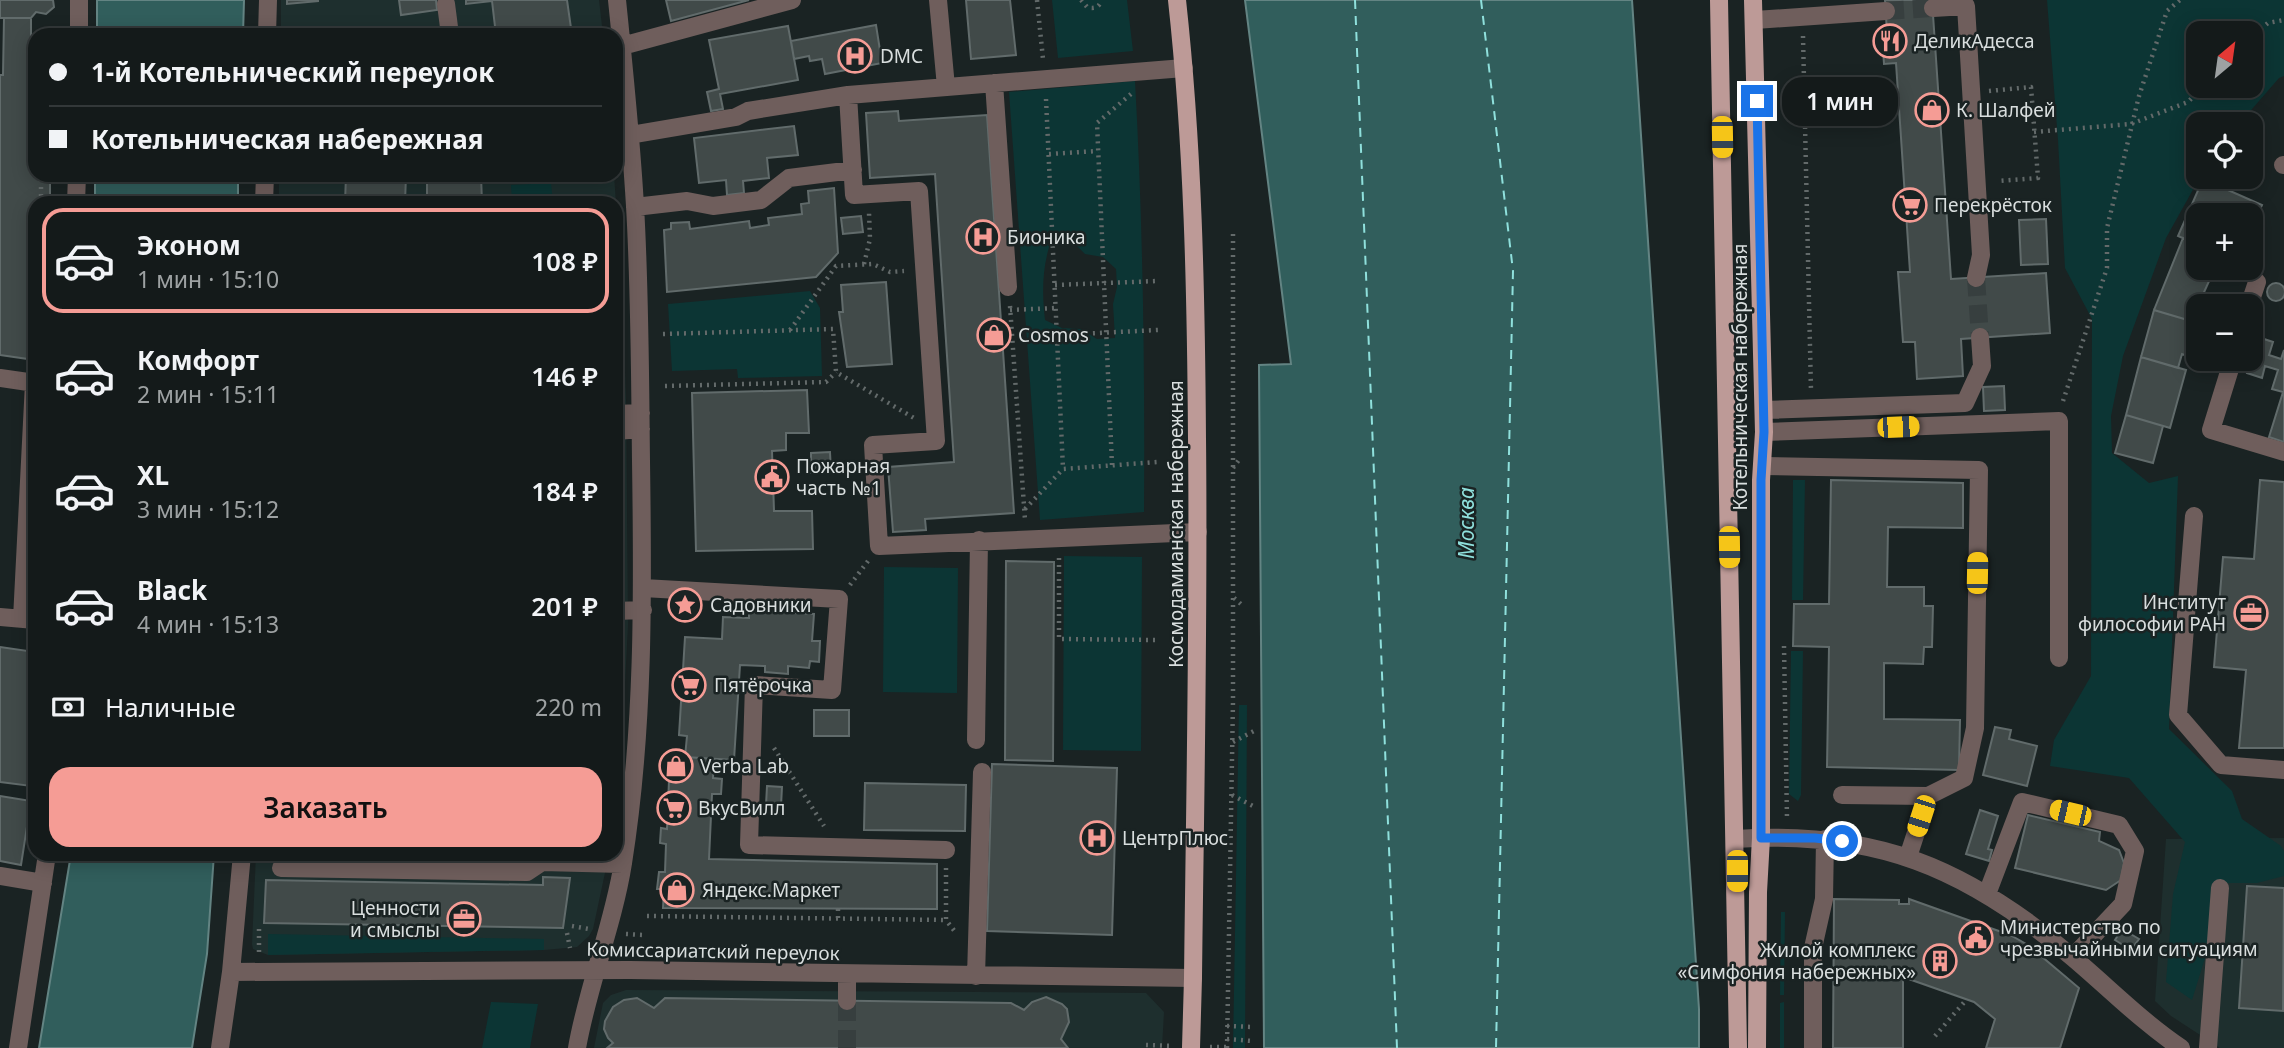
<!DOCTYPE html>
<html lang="ru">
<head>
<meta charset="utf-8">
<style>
  :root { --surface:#141a1a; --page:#1d2323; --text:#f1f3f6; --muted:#9da1a2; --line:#333839; --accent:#f59c95 }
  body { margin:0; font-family:"Noto Sans",sans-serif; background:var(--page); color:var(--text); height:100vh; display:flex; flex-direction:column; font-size:26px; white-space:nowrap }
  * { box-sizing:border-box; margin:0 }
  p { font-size:23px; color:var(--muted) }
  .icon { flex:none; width:38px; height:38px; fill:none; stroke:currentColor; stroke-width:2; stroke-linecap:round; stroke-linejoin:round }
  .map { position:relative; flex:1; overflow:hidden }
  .details { position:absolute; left:28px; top:196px; width:595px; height:665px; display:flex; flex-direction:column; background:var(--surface); border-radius:21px; box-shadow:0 4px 18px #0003,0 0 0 2px var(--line) }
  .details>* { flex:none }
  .hud { position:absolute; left:28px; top:28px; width:595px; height:154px; border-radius:21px; box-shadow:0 4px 18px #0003,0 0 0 2px var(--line); display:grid; align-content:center; height:154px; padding:0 21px; background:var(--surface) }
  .needle { width:46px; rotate:29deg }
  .buttons { position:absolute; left:2186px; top:21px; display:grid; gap:14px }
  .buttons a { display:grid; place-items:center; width:77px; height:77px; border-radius:14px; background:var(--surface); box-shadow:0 4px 18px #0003,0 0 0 2px var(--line); font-size:35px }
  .end { position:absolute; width:32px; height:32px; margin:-16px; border:9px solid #1a73e8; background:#fff; box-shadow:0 0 0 4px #fff }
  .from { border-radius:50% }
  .bubble { position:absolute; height:49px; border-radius:21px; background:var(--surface); box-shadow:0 4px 18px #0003,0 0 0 2px var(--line); font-size:23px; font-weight:600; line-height:49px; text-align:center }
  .car { position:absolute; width:21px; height:42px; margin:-21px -10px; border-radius:9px; box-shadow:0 0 5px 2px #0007; background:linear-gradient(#f5c518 24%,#345 0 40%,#f5c518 0 76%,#345 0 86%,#f5c518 0) }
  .hud b { display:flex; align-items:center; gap:24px; height:66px; font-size:26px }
  .hud b+b { border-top:2px solid var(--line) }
  .hud i { width:18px; height:18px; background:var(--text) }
  ul { padding:12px 0 0; list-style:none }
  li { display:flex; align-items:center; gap:21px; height:105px; margin:0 14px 10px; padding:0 7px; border:4px solid transparent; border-radius:21px }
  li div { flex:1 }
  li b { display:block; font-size:26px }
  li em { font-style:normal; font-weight:600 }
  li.selected { border-color:var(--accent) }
  li>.icon { width:63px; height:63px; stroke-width:1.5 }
  .pay { display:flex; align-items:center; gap:18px; height:77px; padding:0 21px; font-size:26px }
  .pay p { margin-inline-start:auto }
  .button { display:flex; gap:14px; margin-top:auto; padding:14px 21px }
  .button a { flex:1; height:80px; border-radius:21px; background:var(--accent); color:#111; font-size:28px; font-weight:600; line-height:80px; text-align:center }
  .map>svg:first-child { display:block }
  .built { fill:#1e2f2e }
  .green { fill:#0c3534; fill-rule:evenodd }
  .water { fill:#315e5c; stroke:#638483; stroke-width:2 }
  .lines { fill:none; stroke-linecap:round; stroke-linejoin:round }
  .ferry { stroke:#8fe0dc; stroke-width:2; stroke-dasharray:9 7; stroke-linecap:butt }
  .building { fill:#414a49; stroke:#616b6b; stroke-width:2 }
  .minor-tunnel { stroke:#373f3f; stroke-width:18; stroke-dasharray:18 9; stroke-linecap:butt }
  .path { stroke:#636a6a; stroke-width:4.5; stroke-dasharray:2 5; stroke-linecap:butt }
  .minor { stroke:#6f5e5c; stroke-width:18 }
  .major { stroke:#bd9a97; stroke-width:18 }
  .route { stroke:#1a73e8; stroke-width:9 }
  .labels { text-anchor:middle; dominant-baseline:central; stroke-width:5; stroke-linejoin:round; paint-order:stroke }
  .poi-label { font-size:19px; fill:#d9dede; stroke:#1a2323; text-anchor:start }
  .street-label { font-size:19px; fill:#d9dede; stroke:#1a2323 }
  .water-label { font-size:21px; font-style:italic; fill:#8fe0dc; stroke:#1a2323 }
</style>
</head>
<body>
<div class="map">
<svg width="2284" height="1048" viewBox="0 0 2284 1048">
  <rect width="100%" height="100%" fill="#1a2323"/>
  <!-- built -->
  <path class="built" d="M281 0H599L603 35H281Z
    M279 175H614L622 289 626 399 628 625 622 742 616 801V203H279Z
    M2284 838V1048H2220L2171 1016 2155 1001 2166 839Z
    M256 854H609L593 929 589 936 577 947 544 950 268 955 253 949 252 944Z
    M626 990 1146 993 1164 1012 1162 1048H594L603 1003 611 995Z"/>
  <!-- green -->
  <path class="green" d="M1052 0H1127L1133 51 1058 58Z
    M2047 0H2284V76L2279 78 2239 124H2198V177H2200L2166 238 2123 356 2111 416 2112 453 2149 483 2178 476 2169 729 2232 791 2242 819 2281 846 2284 851V876L2257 883H2214L2209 945 2192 1000 2166 982 2173 894 2185 842 2129 778 2050 766 2054 740 2091 676 2092 319 2065 268 2058 140ZM2198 33H2250V86H2198Z
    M1135 81C1143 225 1145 368 1144 512L1040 520 1009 92ZM1072 241 1085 254 1103 257 1116 269 1117 287 1113 304 1115 338 1097 339 1081 329 1062 328 1045 320C1042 294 1042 269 1050 244Z
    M551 183 553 203H512L511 185Z
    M810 291 820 308 822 376 738 378 737 369 672 371 668 304Z
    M1793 480H1805L1803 600H1792Z
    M1064 556 1142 557 1141 751 1063 750Z
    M884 567 958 568 957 693 883 692Z
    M1791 651H1803L1801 795 1798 801 1789 794Z
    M1239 705H1247L1245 1048H1233Z
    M1781 912H1785L1784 995H1780Z
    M268 934 544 939V950L268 955Z
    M491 1002 538 1004 530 1048H482Z
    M1784 1002V1048H1780V1003Z"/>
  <!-- water -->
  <path class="water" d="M97 0H244L243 35H97Z
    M1245 0H1632L1699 1009V1048H1264L1259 365 1291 364Z
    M95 175H238V203H95Z
    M71 854H214L207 954 192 1048H39Z"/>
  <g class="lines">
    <!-- ferry -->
    <path class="ferry" d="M1355 0 1397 1048
      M1481 0 1513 271 1496 1048"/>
  </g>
  <!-- building -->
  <path class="building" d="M0 0H53L54 7 46 14 36 12 31 18H0Z
    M287 0H318V1L287 4Z
    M399 0H436L437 10 401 15Z
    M466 0H567L572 35H496L492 1 466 4Z
    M666 0H749L671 21Z
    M966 0H1010L1016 55 971 59Z
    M1885 0H1932L1951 279 2046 273 2050 333 1961 339 1963 376 1917 379 1915 342H1903L1898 272H1910L1896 63 1884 64 1882 34 1887 33Z
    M4 18H31V74L35 77V175H50V203H35V360L0 355V75H3Z
    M876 25 882 63 825 74 822 59 810 61 809 56 794 59 791 41Z
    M788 26 798 80 720 94 723 109 711 111 707 92 719 89 709 40Z
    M898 111 899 121 987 115 1014 513 925 519 926 530 893 532 888 467 954 462 935 174 870 178 866 113Z
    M794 126 798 155 767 158 769 178 743 181 744 193 727 195 726 180 699 183 694 138Z
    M346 175H406L405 203H345Z
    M427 175H481L482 203H427Z
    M2203 179 2262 205 2250 231V215H2198V245L2178 236Z
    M834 188 838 253 816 277 667 292 664 230 671 229V223L689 222 690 229 749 221 750 228 769 225 768 218 802 214 801 204 809 203 808 191Z
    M861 216 863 232 843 234 841 218Z
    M2046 219 2048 264 2021 265 2019 220Z
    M2183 238 2198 245V268H2215L2191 321 2154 310Z
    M886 282 892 364 847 367 839 312H843L841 285Z
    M2267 292a9 9 0 1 1 18 0a9 9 0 1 1-18 0Z
    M2154 310 2191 321 2188 333 2196 335 2190 357 2182 354 2178 368 2141 357Z
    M2258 337 2273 342 2269 355 2281 359 2284 350V442L2269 437 2283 392 2272 389 2278 370 2265 366 2262 378 2247 373Z
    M2141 357 2186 370 2170 428 2126 415Z
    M2004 386 2005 410 1984 411 1983 387Z
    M807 390 809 433H786V450L772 451 774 511H812L813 549 696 551 692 393Z
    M2126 415 2163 426 2153 463 2115 453Z
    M830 452 831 472 811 473V453Z
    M1831 480 1963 483V528L1888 527 1887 587H1924V606H1933L1932 647H1924L1923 664 1884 663V719L1960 720 1959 770 1827 767 1829 647 1793 646 1794 604H1829Z
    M2260 480 2284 482V748H2239L2246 670 2214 667 2223 557 2254 559Z
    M1006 561 1054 562 1053 761 1005 760Z
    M749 610 814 614 812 641H820L819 662 810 661 809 668 788 666V674L765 672V666L740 665 734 760 685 757 687 736 679 735 685 637 722 639 723 617 749 618Z
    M0 647 35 652V747L31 786 0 782Z
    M814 710H849V736H814Z
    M1995 727 2011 730 2009 739 2037 746 2027 786 1983 775Z
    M670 756 714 759 713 778 722 779 721 794H712L709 859 937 864V909L663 908 664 889H657L659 872H665L666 844 660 843 661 828 667 829Z
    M992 764 1117 768 1112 935 987 931Z
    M865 783 966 785 965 831 864 830Z
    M767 786 782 787 781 806 766 805Z
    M0 796 31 801 21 865 0 861Z
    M1980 810 1998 816 1988 849 1992 850 1989 861 1966 854Z
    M2028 815 2100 832 2099 841 2119 850 2124 863 2121 880 2106 890 2015 868Z
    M543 877 570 878 563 928 264 923 266 880 543 885Z
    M2247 886 2284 888 2283 1011 2239 1008Z
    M1834 899 1899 900V904H1909V899L2010 935 2028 945 2079 988 2060 1048H1986L1995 1019 1974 1002 1903 977V1048H1833Z
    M2122 929 2139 939 2131 950 2115 940Z
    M1046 997 1062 1004 1067 1009 1069 1022 1061 1039 1068 1048H607L613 1043 608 1038 604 1029 605 1021 613 1007 624 1000 637 998 654 1008 665 998 1011 1003 1024 1010 1032 1002Z"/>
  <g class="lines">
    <!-- minor-tunnel -->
    <path class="minor-tunnel" d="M1886 11 1933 8
      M1976 278 1980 337
      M847 1048V1001"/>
    <!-- path -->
    <path class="path" d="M1037 0 1043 59
      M1081 0 1087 7C1093 9 1100 8 1101 0
      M1803 36 1811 391
      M2250 38 2268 23 2284 20
      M1989 91 2031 87 2038 178 1997 181
      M1046 99 1063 469
      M2034 132 2131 124 2188 102 2203 86
      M1049 154 1098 151
      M41 203V175
      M864 264 870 239 869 213
      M1055 285 1157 281
      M1010 306 1025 520
      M1010 310 1056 308
      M790 330 836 266 873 264 890 272 904 271
      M663 334 833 329 836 372 914 418
      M1058 335 1158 330
      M665 386 826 382 836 372
      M2063 401 2107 268V228L2139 96 2167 11 2180 0
      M1112 465 1097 123 1131 94
      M1233 468 1241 457
      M1025 509 1063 469 1157 462
      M1059 558V639L1156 640
      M850 585 868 561
      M1234 598 1242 605
      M1784 646 1787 819
      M1233 742 1256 730
      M774 748 824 826
      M1232 795 1255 807
      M946 868V920L956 933
      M838 909V919
      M647 916 946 920
      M572 926 589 929
      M259 929V952
      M567 933 570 948
      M626 934 644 935
      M1227 1026 1253 1027
      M1935 1036 1966 1000
      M1227 1039 1252 1041
      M1146 1045 1174 1046
      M1210 1047H1227
      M1227 1048 1233 701V230"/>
    <!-- minor -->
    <path class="minor" d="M938 0 946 87
      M446 4 450 35
      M1933 8 1966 6 1981 255 1976 278
      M1755 20 1886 11
      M79 35V0
      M267 35 268 0
      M622 46 792 0
      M994 83 1008 287
      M848 95 854 195 919 191 936 441 873 445 879 546 1198 532
      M630 135 736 117 748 111 848 95 1184 68
      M2283 165H2284
      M76 203 77 175
      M264 203 265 175
      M635 207 687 201 713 206 761 200 789 178 853 170
      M2249 306 2257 282
      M2233 359 2211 430 2284 452
      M0 378 35 383
      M1764 410 1965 403 1982 366 1980 337
      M616 414 641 413
      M616 431 641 429
      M1764 432 2059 421V658
      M1762 466 1979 470 1975 728 1964 778 1928 796 1908 857
      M2194 516 2178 715 2221 765 2284 770
      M643 588 839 599 832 690 754 685 749 845 946 850
      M616 611 643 610
      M0 617 35 620
      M22 619 34 383
      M976 740 979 540
      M1842 795 1928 796
      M1736 839C1875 830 1965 867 2071 956 2108 987 2141 1021 2181 1048
      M281 868 527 872 542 862 623 864
      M0 876 43 883
      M1987 894 2022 802 2119 825 2135 851 2123 904 2073 957
      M231 972 630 970 1193 978
      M976 976 982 772
      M847 1001V974
      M18 1048 47 854
      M220 1048 231 972 242 854
      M577 1048C588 985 613 926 623 863 644 730 643 595 641 461 640 376 640 291 635 206 631 137 624 68 617 0
      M1813 1048V948L1824 899 1825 839
      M2208 1048 2220 888"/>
    <!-- major -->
    <path class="major" d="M1177 0C1193 146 1196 292 1197 438 1199 618 1195 798 1193 978L1191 1048
      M1719 0 1738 1048
      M1753 0 1764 432 1761 480V838L1758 892 1757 1048"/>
  </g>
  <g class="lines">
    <!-- route -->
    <path class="route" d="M1757 101 1764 432 1761 480V838H1815L1842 841"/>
  </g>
  <!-- icons -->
  <defs>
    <symbol id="restaurant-ring" viewBox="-11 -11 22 22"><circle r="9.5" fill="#1a2323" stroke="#f59c95" stroke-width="1.5"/><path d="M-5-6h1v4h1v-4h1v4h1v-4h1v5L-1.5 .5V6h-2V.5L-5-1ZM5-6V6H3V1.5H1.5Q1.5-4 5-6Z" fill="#f59c95"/></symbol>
    <symbol id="hospital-ring" viewBox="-11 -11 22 22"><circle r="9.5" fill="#1a2323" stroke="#f59c95" stroke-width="1.5"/><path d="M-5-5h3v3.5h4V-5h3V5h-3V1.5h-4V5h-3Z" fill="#f59c95"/></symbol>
    <symbol id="shop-ring" viewBox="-11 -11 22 22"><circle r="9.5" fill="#1a2323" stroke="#f59c95" stroke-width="1.5"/><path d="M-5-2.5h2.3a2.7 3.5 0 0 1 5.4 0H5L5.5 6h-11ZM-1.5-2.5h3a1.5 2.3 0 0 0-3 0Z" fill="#f59c95"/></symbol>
    <symbol id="supermarket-ring" viewBox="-11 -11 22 22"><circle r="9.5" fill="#1a2323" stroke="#f59c95" stroke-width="1.5"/><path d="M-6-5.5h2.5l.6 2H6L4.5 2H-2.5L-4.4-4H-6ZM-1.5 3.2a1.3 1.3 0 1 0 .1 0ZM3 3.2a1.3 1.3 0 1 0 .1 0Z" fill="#f59c95"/></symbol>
    <symbol id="civic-ring" viewBox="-11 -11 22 22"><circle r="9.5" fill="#1a2323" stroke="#f59c95" stroke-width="1.5"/><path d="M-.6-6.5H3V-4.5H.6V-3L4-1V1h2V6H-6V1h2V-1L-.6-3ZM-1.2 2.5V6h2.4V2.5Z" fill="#f59c95"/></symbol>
    <symbol id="sight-ring" viewBox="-11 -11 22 22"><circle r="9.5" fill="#1a2323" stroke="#f59c95" stroke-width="1.5"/><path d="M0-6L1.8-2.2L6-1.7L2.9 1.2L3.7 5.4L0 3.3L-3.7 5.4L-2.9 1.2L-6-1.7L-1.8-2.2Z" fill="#f59c95"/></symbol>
    <symbol id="office-ring" viewBox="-11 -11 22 22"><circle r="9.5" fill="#1a2323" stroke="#f59c95" stroke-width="1.5"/><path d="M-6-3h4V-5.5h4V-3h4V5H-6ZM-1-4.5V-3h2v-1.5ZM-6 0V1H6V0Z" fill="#f59c95"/></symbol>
    <symbol id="building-ring" viewBox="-11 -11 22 22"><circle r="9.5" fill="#1a2323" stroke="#f59c95" stroke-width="1.5"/><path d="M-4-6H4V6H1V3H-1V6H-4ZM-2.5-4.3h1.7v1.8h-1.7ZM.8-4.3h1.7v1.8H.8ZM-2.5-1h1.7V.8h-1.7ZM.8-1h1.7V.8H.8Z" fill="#f59c95"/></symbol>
  </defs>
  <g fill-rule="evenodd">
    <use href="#restaurant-ring" x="1871" y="22" width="38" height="38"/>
    <use href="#hospital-ring" x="836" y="37" width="38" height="38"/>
    <use href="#shop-ring" x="1913" y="91" width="38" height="38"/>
    <use href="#supermarket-ring" x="1891" y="186" width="38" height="38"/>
    <use href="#hospital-ring" x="964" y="218" width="38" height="38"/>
    <use href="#shop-ring" x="975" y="316" width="38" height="38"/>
    <use href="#civic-ring" x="753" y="458" width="38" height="38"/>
    <use href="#sight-ring" x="666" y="586" width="38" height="38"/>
    <use href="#office-ring" x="2232" y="594" width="38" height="38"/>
    <use href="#supermarket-ring" x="670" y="666" width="38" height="38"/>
    <use href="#shop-ring" x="657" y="747" width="38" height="38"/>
    <use href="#supermarket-ring" x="655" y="789" width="38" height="38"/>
    <use href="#hospital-ring" x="1078" y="819" width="38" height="38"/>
    <use href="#shop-ring" x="658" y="871" width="38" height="38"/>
    <use href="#office-ring" x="445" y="900" width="38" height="38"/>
    <use href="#civic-ring" x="1957" y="919" width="38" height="38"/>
    <use href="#building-ring" x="1921" y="942" width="38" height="38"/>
  </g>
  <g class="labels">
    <!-- poi labels -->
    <g class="poi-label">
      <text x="1914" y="41">ДеликАдесса</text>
      <text x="880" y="56">DMC</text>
      <text x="1956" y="110">К. Шалфей</text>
      <text x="1934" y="205">Перекрёсток</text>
      <text x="1007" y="237">Бионика</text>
      <text x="1018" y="335">Cosmos</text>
      <text x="796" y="466">Пожарная<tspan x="796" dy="22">часть №1</tspan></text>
      <text x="2226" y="602" text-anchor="end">Институт<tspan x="2226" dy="22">философии РАН</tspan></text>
      <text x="710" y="605">Садовники</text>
      <text x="714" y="685">Пятёрочка</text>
      <text x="700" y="766">Verba Lab</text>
      <text x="698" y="808">ВкусВилл</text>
      <text x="1122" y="838">ЦентрПлюс</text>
      <text x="702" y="890">Яндекс.Маркет</text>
      <text x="440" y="908" text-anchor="end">Ценности<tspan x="440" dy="22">и смыслы</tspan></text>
      <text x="2000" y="927">Министерство по<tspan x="2000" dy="22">чрезвычайными ситуациям</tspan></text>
      <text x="1916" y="950" text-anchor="end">Жилой комплекс<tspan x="1916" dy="22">«Симфония набережных»</tspan></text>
    </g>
    <!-- street labels -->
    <g class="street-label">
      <text transform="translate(1740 377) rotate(-90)">Котельническая набережная</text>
      <text transform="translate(1176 524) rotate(-90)">Космодамианская набережная</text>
      <text transform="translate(713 951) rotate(1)">Комиссариатский переулок</text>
    </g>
    <!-- water labels -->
    <g class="water-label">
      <text transform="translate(1466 523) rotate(-90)">Москва</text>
    </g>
  </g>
</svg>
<div class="buttons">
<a><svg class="needle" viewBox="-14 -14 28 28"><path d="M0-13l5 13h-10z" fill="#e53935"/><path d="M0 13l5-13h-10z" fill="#9da1a2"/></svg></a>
<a><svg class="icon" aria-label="locate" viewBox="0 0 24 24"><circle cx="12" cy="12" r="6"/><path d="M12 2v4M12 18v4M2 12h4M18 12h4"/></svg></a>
<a>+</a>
<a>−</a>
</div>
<i class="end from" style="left:1842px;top:841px"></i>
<i class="end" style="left:1757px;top:101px"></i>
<div class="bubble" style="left:1782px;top:77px;width:116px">1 мин</div>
<i class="car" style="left:1722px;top:137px;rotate:179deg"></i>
<i class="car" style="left:1898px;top:427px;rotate:88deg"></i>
<i class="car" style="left:1729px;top:547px;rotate:179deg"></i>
<i class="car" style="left:1977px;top:573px;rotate:1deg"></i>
<i class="car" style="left:2070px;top:813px;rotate:283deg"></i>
<i class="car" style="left:1921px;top:816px;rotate:198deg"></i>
<i class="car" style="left:1737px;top:871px;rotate:180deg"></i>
<div class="hud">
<b><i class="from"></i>1-й Котельнический переулок</b>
<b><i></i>Котельническая набережная</b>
</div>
<section class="details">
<ul>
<li class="selected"><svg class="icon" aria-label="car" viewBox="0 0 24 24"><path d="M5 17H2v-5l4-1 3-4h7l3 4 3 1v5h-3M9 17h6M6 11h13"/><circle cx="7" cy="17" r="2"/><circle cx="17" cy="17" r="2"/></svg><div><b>Эконом</b><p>1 мин · 15:10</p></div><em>108 ₽</em></li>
<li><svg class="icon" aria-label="car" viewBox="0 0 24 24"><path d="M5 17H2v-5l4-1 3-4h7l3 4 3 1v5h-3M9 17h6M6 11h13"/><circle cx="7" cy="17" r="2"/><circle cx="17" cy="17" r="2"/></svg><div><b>Комфорт</b><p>2 мин · 15:11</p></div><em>146 ₽</em></li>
<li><svg class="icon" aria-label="car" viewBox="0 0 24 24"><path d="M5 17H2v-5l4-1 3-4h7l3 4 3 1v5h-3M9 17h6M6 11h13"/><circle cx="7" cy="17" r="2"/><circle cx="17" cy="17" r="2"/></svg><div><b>XL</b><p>3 мин · 15:12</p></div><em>184 ₽</em></li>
<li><svg class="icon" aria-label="car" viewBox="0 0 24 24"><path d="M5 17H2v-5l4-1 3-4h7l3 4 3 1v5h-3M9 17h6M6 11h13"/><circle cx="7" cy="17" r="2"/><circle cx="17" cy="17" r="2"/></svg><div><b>Black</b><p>4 мин · 15:13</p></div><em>201 ₽</em></li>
</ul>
<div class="pay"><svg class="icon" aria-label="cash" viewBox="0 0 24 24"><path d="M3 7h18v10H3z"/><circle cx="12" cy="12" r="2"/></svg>Наличные<p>220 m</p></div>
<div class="button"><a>Заказать</a></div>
</section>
</div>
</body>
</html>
